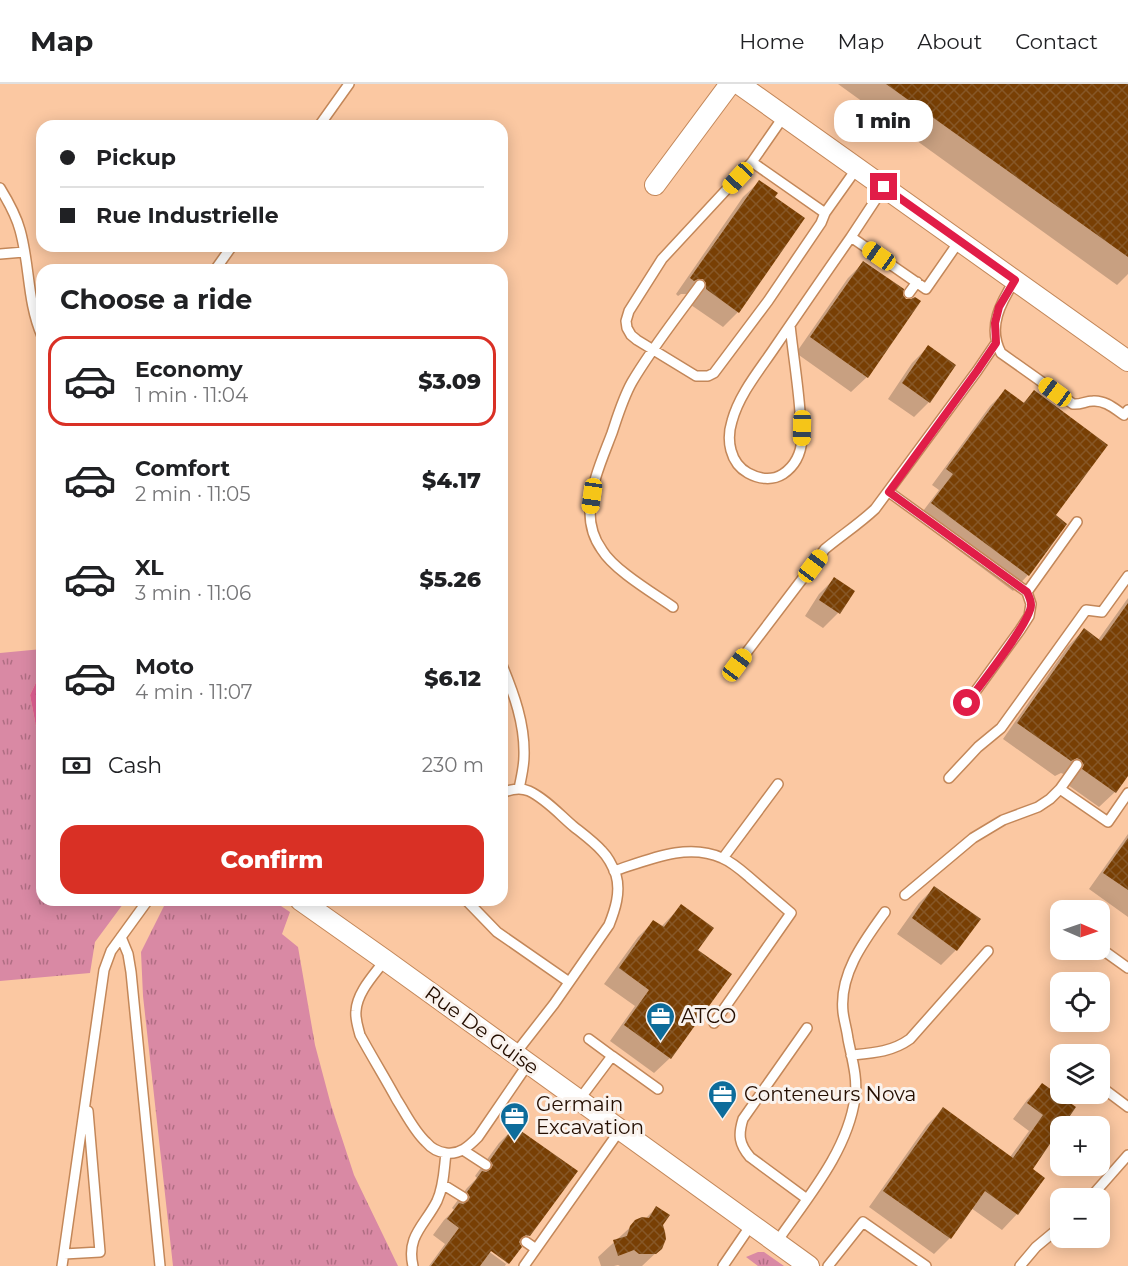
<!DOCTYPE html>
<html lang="en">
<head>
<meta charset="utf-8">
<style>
  :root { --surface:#fff; --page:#f2f2f2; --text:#202124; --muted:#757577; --line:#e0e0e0; --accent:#d93025 }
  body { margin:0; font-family:Montserrat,sans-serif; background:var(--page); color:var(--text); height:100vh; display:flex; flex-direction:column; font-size:22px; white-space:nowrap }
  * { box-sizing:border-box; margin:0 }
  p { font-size:20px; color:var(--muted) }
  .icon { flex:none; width:33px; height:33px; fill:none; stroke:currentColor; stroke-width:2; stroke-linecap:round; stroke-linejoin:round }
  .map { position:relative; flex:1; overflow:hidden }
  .sheet { position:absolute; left:36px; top:180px; width:472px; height:642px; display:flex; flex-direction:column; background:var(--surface); border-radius:18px; box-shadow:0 3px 15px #0003 }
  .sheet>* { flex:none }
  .top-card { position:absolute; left:36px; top:36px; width:472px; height:132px; border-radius:18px; box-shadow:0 3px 15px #0003; display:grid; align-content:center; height:132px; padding:0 24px; background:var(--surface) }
  .needle { width:39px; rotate:92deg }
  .controls { position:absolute; left:1050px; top:816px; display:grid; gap:12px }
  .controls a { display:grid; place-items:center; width:60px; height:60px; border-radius:12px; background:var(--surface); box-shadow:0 3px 15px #0003; font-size:30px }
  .end { position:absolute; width:27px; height:27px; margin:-14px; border:8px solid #e11d48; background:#fff; box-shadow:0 0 0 3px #fff }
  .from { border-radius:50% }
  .bubble { position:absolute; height:42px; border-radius:18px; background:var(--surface); box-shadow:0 3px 15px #0003; font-size:20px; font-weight:800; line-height:42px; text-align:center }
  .car { position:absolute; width:18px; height:36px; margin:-18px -9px; border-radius:8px; box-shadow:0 0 4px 2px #0007; background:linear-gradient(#f5c518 24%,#345 0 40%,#f5c518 0 76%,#345 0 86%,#f5c518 0) }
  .top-card b { display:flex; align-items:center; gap:21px; height:57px; font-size:22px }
  .top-card b+b { border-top:2px solid var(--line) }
  .top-card i { width:15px; height:15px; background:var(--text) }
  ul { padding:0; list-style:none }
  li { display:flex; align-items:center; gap:18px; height:90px; margin:0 12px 9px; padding:0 12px; border:3px solid transparent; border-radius:18px }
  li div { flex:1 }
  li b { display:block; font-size:22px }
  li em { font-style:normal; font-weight:800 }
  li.selected { border-color:var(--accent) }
  li>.icon { width:54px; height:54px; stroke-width:1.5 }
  h2 { padding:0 24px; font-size:27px; line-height:72px }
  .pay { display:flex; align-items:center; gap:15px; height:66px; padding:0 24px; font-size:22px }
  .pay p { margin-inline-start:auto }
  .primary-button { display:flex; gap:12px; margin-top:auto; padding:12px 24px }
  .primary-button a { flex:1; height:69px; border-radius:18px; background:var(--accent); color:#fff; font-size:24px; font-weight:800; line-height:69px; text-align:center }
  header { display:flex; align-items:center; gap:36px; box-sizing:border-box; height:84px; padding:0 30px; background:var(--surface); border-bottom:2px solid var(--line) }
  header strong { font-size:28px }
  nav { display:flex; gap:33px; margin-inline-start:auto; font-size:21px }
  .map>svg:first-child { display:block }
  .grass { fill:url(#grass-tufts) }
  .forest { fill:url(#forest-firs) }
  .shadow { fill:#0003 }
  .building { fill:url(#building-cross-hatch) }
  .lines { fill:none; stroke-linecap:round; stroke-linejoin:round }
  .service-casing { stroke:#c38759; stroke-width:12 }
  .minor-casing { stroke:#c38759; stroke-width:22 }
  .service { stroke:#fff; stroke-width:9 }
  .minor { stroke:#fff; stroke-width:20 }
  .route { stroke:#e11d48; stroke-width:8 }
  .labels { text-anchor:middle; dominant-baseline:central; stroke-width:6; stroke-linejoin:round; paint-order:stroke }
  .poi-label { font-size:20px; fill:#240e00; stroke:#faf3ee; text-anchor:start }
  .street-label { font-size:20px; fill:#240e00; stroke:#faf3ee }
</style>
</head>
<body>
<header>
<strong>Map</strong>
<nav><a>Home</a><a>Map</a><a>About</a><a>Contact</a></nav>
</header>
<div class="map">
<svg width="1128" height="1182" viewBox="0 0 1128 1182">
  <defs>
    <pattern id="grass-tufts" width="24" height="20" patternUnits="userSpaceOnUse" patternTransform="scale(1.5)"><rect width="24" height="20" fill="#d989a4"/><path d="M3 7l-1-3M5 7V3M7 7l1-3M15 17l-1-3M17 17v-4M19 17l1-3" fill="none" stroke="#b06e83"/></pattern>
    <pattern id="forest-firs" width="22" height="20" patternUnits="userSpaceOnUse" patternTransform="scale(1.5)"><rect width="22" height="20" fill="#e26194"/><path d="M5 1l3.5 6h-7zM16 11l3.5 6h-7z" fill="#b74e76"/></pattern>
    <pattern id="building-cross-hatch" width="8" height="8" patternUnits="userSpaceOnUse" patternTransform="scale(1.5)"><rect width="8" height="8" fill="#783f04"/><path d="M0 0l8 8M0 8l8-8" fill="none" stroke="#865727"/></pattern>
  </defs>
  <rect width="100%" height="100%" fill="#fbc8a2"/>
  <!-- grass -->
  <path class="grass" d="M42 565V586L30 611 42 674V816H126L95 858 90 889 0 897V569Z
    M167 816H272L290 828 282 850 298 863 315 961 331 1021 354 1091 398 1182H173L143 912 141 868Z
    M758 1168H764L784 1182H758L746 1173Z"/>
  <!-- forest -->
  <path class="forest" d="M42 586V674L30 611Z"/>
  <!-- shadow -->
  <path class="shadow" d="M838 0H1128V190L1117 201Z
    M759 98 738 228 723 243 691 221 688 210H681L678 212 676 210 743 113Z
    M863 179 867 293 851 308 796 269 848 194Z
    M928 263 929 318 914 333 888 315 912 279Z
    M1005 307 1022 320 1034 308 1054 432 1028 491 1013 507 917 435 939 406 932 401 990 322Z
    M834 495 838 529 823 544 805 532 819 510Z
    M1128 514V689L1115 708 1099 723 1068 701 1066 691 1061 689 1055 692 1003 655 1068 562 1084 546 1098 556Z
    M1128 750V833L1089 805Z
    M934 804 956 866 941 881 897 850 919 819Z
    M681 822 670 974 654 989 610 957 635 922 604 900 638 853 653 838 661 843Z
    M1042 1001 1074 1024 1030 1085 1043 1094 1017 1130 1002 1146 971 1124 950 1154 934 1170 869 1123 927 1041 943 1025 1010 1073 1029 1047 1013 1035 1027 1016Z
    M514 1044 529 1151 519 1161 520 1163 507 1180 505 1176 486 1161 484 1164 506 1180 505 1182H429L445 1160 433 1151 444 1136 454 1126 452 1124 467 1104 477 1094 475 1092 499 1059Z
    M656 1124 661 1141V1164L642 1182H620L618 1181 614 1182H601L598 1173 636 1138 645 1135Z"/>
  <!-- building -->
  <path class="building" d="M886 0H1128V173Z
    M759 96 778 109 775 113 805 134 739 229 706 205V199L703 195H698L694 197 690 194Z
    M863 177 904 205 903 211 906 215H911L915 213 921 217 868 294 810 253Z
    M928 261 956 281 930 319 902 299Z
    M1005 305 1024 319 1034 306 1108 361 1056 431 1067 440 1029 492 931 419 953 390 946 385Z
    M834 493 855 507 840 530 819 516Z
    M1128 519V692L1116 709 1082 685 1084 681 1081 676 1077 674 1071 677 1017 639 1084 544 1101 557Z
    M1128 754V806L1103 789Z
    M934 802 981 835 957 867 912 834Z
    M681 820 714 844 698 866 732 890 671 975 624 941 649 906 619 884 653 836 664 843Z
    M1042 999 1076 1023 1063 1042H1060V1045L1033 1085 1045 1094 1018 1131 985 1107 951 1155 883 1107 943 1023 1013 1074 1043 1031 1027 1019Z
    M514 1042 578 1087 530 1152 526 1151 521 1154 519 1158 522 1163 509 1180 491 1167 480 1182H431L459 1144 447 1135 459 1119 463 1120 468 1117 470 1113 467 1108 482 1087 486 1088 491 1085 493 1081 490 1076Z
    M656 1122 670 1131 663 1141 665 1148 666 1155 662 1165 656 1170H639L634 1166 618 1172 613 1156 627 1152 630 1142 635 1136 642 1133 649 1134Z"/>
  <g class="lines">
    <defs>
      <path id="service" d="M784 32 752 78 825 129 857 84
        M319 42 349 0
        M752 78 662 175 629 227 626 237 627 244 631 251 637 256 696 292H708L714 289 768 217 821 139 825 129
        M884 103 851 153 926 205 960 156
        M0 104C8 117 16 131 20 146 30 181 27 218 42 252
        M0 170 24 168
        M215 186 232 162
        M1015 196C1001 218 987 243 1001 269L1073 320C1081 321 1085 317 1093 317 1105 316 1115 325 1124 331L1128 326
        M909 209 917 198
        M790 241C793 270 798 299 800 328 801 337 803 346 802 355 801 369 795 382 783 390 772 397 759 395 748 389 730 379 726 356 732 337 739 311 758 288 773 266 799 228 825 190 851 153
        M889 408 1027 508 1077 438
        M673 523C653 509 614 486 602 466 594 455 590 441 590 428 590 401 603 373 612 349 618 331 623 314 632 298 652 264 677 233 700 201
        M502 581C514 610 525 640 524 672 524 683 521 694 519 705
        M737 581 825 465C842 451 859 440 875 425L977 287 996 259
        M967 619 1020 546 1029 532 1031 520 1027 508
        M1077 681 1060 705 1108 738 1128 709
        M949 694 978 663 1001 644 1086 526 1102 528 1128 492
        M502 709C511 705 520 703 529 707 546 715 560 731 573 742 583 750 594 758 602 767 608 773 613 783 616 791 621 808 615 826 609 841L554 920 515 970
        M723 774 778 700
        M614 787C648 776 687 758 722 774 732 778 741 786 749 793 763 805 777 817 791 829L714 939
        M905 811 973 754 1003 736 1038 723 1050 715 1060 705
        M466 816 497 848 569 898
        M121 853 128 870 131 888 160 1182
        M1100 864 1128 884
        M385 876C374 891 357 908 356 927 355 935 358 943 360 951 372 973 385 994 397 1016 406 1030 414 1047 426 1058 431 1064 438 1068 446 1069 460 1071 469 1062 478 1053L528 980
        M589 955 612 972
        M851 971C873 969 892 968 910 955L988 867
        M1100 1002 1128 1023
        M579 1016 612 972 658 1005
        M463 1066 486 1081
        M442 1100 463 1113
        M1090 1114 1128 1071
        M807 1115 750 1073C739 1060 738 1051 743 1035L807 944
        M526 1158 536 1165
        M776 1159C806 1115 847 1069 855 1014 858 995 852 975 848 955 847 946 844 937 843 928 839 890 864 857 885 828
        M64 1170 100 1168 88 1027
        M62 1182 104 886 111 867 148 816
        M413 1182C406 1152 425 1141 437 1117 444 1102 444 1085 446 1069
        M524 1182 620 1046
        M723 1182 751 1141
        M828 1182 863 1138 926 1182
        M1020 1182 1036 1163 1060 1143"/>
      <path id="minor" d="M739 0 1128 277
        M655 101 730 0
        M300 816 385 876 809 1182"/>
    </defs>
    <!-- service casing -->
    <use href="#service" class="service-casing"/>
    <!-- minor casing -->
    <use href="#minor" class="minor-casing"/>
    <!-- service -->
    <use href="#service" class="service"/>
    <!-- minor -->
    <use href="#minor" class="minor"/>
  </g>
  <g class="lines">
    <!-- route -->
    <path class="route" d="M884 103 1015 196 999 223 995 239 996 259 977 287 889 408 1027 508C1029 512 1031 517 1031 521 1031 538 979 602 967 619"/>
  </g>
  <!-- icons -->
  <defs>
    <symbol id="office-pin" viewBox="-11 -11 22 30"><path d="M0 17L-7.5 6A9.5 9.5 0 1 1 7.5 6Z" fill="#0d6c9b" stroke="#faf3ee"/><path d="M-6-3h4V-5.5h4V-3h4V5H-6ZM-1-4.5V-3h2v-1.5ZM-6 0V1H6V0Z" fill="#fff"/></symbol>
  </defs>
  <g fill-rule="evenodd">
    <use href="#office-pin" x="644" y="916" width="33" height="45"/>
    <use href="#office-pin" x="706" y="994" width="33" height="45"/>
    <use href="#office-pin" x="498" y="1016" width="33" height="45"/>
  </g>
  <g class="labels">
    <!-- poi labels -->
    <g class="poi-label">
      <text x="681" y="932">ATCO</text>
      <text x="744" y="1010">Conteneurs Nova</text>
      <text x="536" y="1020">Germain<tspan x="536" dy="23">Excavation</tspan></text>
    </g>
    <!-- street labels -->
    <g class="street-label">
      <text transform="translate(482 946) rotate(36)">Rue De Guise</text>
    </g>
  </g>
</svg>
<div class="controls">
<a><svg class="needle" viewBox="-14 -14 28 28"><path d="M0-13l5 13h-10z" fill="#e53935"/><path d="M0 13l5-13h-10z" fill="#757577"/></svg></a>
<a><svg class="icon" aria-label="locate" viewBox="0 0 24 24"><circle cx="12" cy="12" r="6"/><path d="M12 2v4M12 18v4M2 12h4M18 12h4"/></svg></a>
<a><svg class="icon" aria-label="layers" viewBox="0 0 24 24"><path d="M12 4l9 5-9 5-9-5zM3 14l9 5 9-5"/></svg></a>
<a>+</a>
<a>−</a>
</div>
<i class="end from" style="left:967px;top:619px"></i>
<i class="end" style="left:884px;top:103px"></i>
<div class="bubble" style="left:834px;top:16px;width:99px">1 min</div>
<i class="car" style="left:738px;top:94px;rotate:223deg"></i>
<i class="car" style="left:879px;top:172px;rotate:305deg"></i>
<i class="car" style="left:1055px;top:308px;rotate:306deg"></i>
<i class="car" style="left:802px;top:344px;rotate:181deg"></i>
<i class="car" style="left:592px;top:412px;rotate:188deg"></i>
<i class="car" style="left:813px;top:482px;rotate:37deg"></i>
<i class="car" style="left:737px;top:581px;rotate:37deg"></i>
<div class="top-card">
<b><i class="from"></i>Pickup</b>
<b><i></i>Rue Industrielle</b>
</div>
<section class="sheet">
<h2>Choose a ride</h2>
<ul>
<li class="selected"><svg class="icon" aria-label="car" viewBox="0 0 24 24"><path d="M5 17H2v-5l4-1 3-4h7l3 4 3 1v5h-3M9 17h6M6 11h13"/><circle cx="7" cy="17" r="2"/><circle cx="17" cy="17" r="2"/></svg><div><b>Economy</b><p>1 min · 11:04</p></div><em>$3.09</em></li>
<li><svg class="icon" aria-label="car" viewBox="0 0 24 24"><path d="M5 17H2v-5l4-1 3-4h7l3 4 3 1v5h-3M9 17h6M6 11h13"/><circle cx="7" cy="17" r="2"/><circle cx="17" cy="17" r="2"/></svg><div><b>Comfort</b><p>2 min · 11:05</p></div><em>$4.17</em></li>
<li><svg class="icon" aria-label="car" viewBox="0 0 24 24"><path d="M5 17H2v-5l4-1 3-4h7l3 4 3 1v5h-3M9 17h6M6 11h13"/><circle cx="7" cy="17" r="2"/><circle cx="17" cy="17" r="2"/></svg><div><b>XL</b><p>3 min · 11:06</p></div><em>$5.26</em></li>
<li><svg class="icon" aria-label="car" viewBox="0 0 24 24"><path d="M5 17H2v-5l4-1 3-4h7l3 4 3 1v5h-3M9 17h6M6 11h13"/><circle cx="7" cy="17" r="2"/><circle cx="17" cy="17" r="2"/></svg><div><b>Moto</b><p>4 min · 11:07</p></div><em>$6.12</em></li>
</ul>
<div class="pay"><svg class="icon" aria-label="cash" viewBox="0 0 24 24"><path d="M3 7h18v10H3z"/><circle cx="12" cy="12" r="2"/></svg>Cash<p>230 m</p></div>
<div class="primary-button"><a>Confirm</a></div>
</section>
</div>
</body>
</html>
